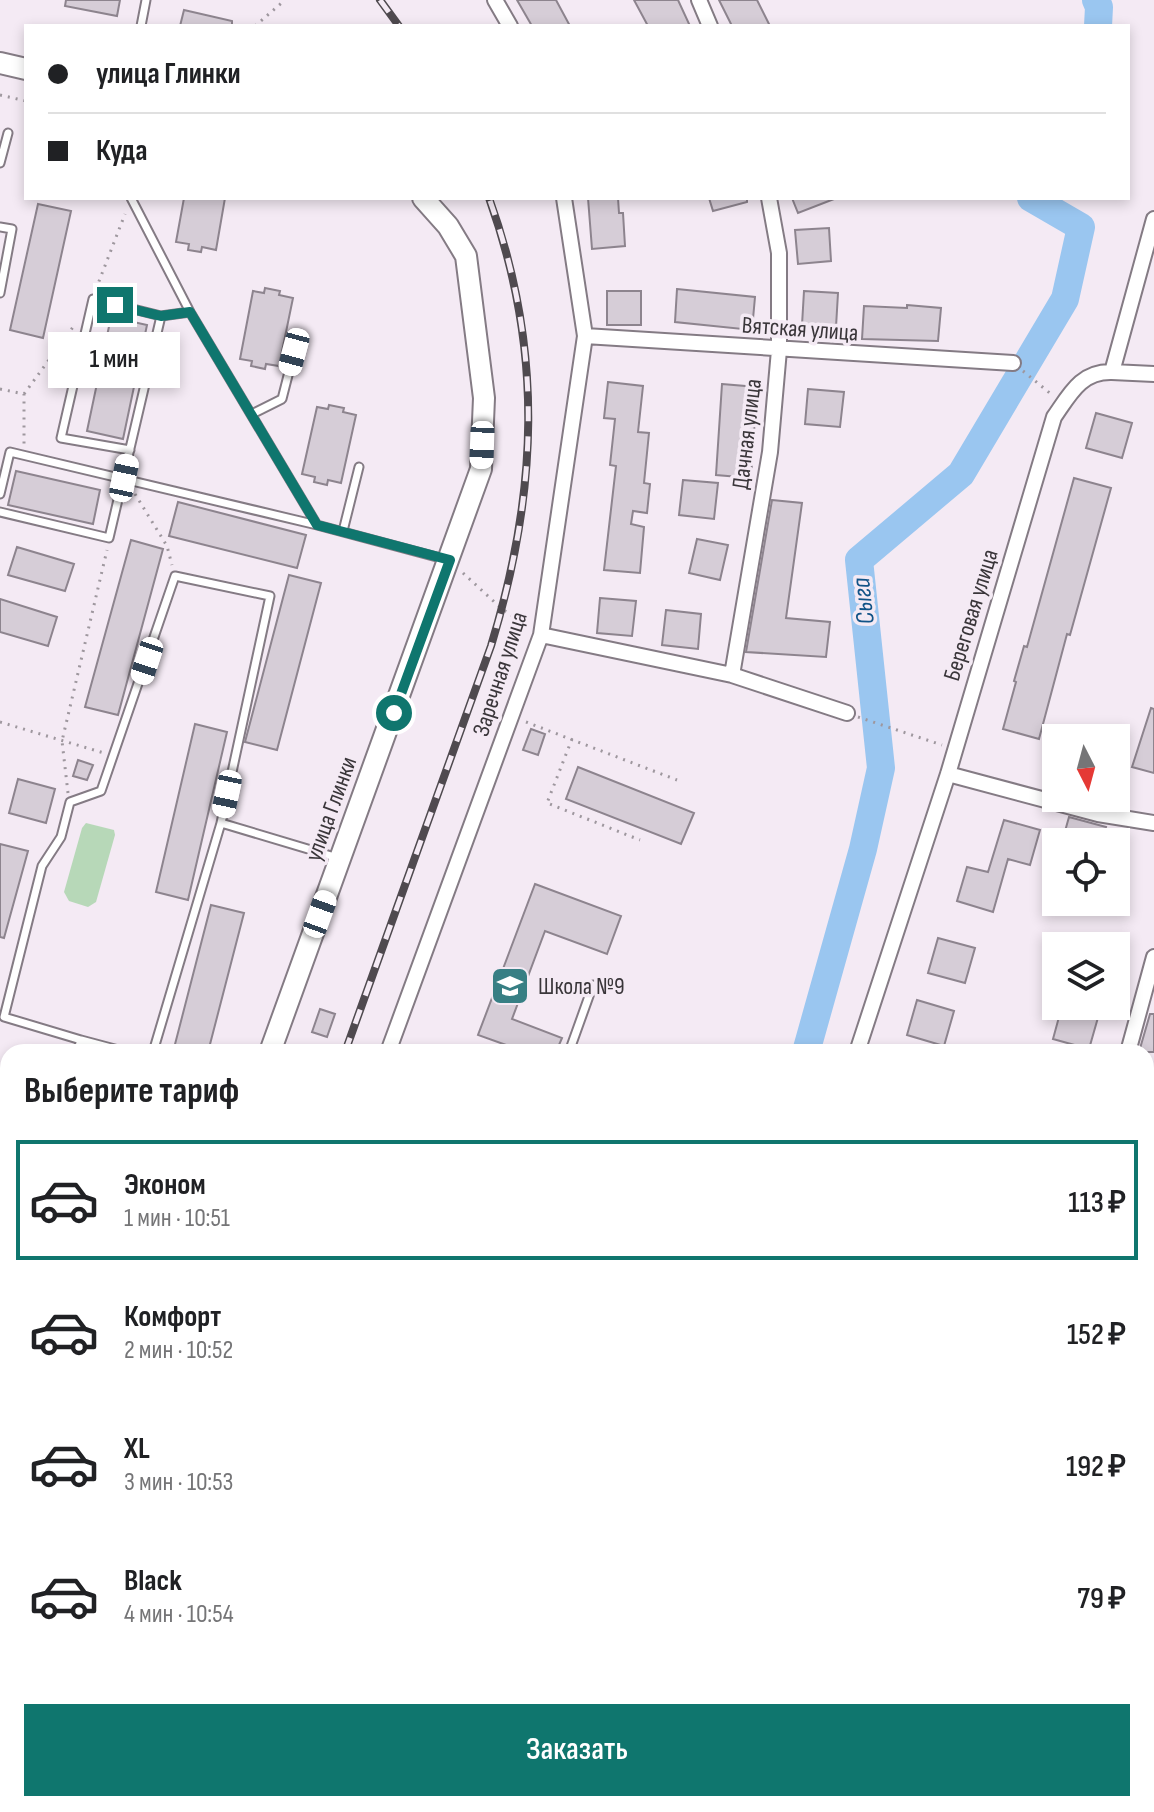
<!DOCTYPE html>
<html lang="ru">
<head>
<meta charset="utf-8">
<style>
  :root { --surface:#fff; --page:#f2f2f2; --text:#202124; --muted:#757577; --line:#e0e0e0; --accent:#0f766e }
  body { margin:0; font-family:"Sofia Sans Condensed",sans-serif; background:var(--page); color:var(--text); height:100vh; display:flex; flex-direction:column; font-size:30px; white-space:nowrap }
  * { box-sizing:border-box; margin:0 }
  p { font-size:26px; color:var(--muted) }
  .icon { flex:none; width:44px; height:44px; fill:none; stroke:currentColor; stroke-width:2; stroke-linecap:round; stroke-linejoin:round }
  .map { position:relative; flex:1; overflow:hidden }
  .drawer { position:absolute; left:0px; top:1044px; width:1154px; height:768px; display:flex; flex-direction:column; background:var(--surface); border-radius:24px 24px 0 0; box-shadow:0 4px 12px #0003 }
  .drawer>* { flex:none }
  .hud { position:absolute; left:24px; top:24px; width:1106px; height:176px; border-radius:0px; box-shadow:0 4px 12px #0003; display:grid; align-content:center; height:176px; padding:0 24px; background:var(--surface) }
  .needle { width:52px; rotate:174deg }
  .fabs { position:absolute; left:1042px; top:724px; display:grid; gap:16px }
  .fabs a { display:grid; place-items:center; width:88px; height:88px; border-radius:0px; background:var(--surface); box-shadow:0 4px 12px #0003; font-size:40px }
  .end { position:absolute; width:36px; height:36px; margin:-18px; border:10px solid #0f766e; background:#fff; box-shadow:0 0 0 4px #fff }
  .from { border-radius:50% }
  .bubble { position:absolute; height:56px; border-radius:0px; background:var(--surface); box-shadow:0 4px 12px #0003; font-size:26px; font-weight:600; line-height:56px; text-align:center }
  .car { position:absolute; width:24px; height:48px; margin:-24px -12px; border-radius:10px; box-shadow:0 0 6px 2px #0007; background:linear-gradient(#fff 24%,#345 0 40%,#fff 0 76%,#345 0 86%,#fff 0) }
  .hud b { display:flex; align-items:center; gap:28px; height:76px; font-size:30px }
  .hud b+b { border-top:2px solid var(--line) }
  .hud i { width:20px; height:20px; background:var(--text) }
  ul { padding:0; list-style:none }
  li { display:flex; align-items:center; gap:24px; height:120px; margin:0 16px 12px; padding:0 8px; border:4px solid transparent; border-radius:0px }
  li div { flex:1 }
  li b { display:block; font-size:30px }
  li em { font-style:normal; font-weight:600 }
  li.current { border-color:var(--accent) }
  li>.icon { width:72px; height:72px; stroke-width:1.5 }
  h2 { padding:0 24px; font-size:36px; line-height:96px }
  .primary-button { display:flex; gap:16px; margin-top:auto; padding:16px 24px }
  .primary-button a { flex:1; height:92px; border-radius:0px; background:var(--accent); color:#fff; font-size:32px; font-weight:600; line-height:92px; text-align:center }
  .map>svg:first-child { display:block }
  .green { fill:#b7d8b8 }
  .lines { fill:none; stroke-linecap:round; stroke-linejoin:round }
  .river { stroke:#9ac6f0; stroke-width:28 }
  .building { fill:#d6cdd7; stroke:#8d848e; stroke-width:2 }
  .lane-casing { stroke:#847b84; stroke-width:11 }
  .street-casing { stroke:#847b84; stroke-width:18 }
  .secondary-casing { stroke:#847b84; stroke-width:24 }
  .path { stroke:#9e979e; stroke-width:3; stroke-dasharray:2 6; stroke-linecap:butt }
  .lane { stroke:#fff; stroke-width:7 }
  .street { stroke:#fff; stroke-width:14 }
  .secondary { stroke:#fff; stroke-width:20 }
  .rail-casing { stroke:#4f4a4f; stroke-width:8 }
  .rail { stroke:#f4eaf4; stroke-width:5; stroke-dasharray:15; stroke-linecap:butt }
  .route { stroke:#0f766e; stroke-width:10 }
  .labels { text-anchor:middle; dominant-baseline:central; stroke-width:7; stroke-linejoin:round; paint-order:stroke }
  .street-label { font-size:24px; fill:#3a363a; stroke:#f4eaf4 }
  .poi-label { font-size:24px; fill:#3a363a; stroke:#f4eaf4; text-anchor:start }
  .water-label { font-size:26px; font-style:italic; fill:#115387; stroke:#f4eaf4 }
</style>
</head>
<body>
<div class="map">
<svg width="1154" height="1812" viewBox="0 0 1154 1812">
  <rect width="100%" height="100%" fill="#f4eaf4"/>
  <!-- green -->
  <path class="green" d="M86 823 114 830 115 835 96 902 88 907 69 901 64 892 82 828Z"/>
  <g class="lines">
    <!-- river -->
    <path class="river" d="M1096 0 1099 7 1098 26
      M806 1052 863 849 881 768 859 560 961 474 1065 299 1081 227 1031 198
      M576 1812V1804"/>
  </g>
  <!-- building -->
  <path class="building" d="M66 0H120L117 16 65 6Z
    M517 0H556L570 26H532Z
    M634 0H678L690 26H648Z
    M719 0H757L770 26H732Z
    M184 10 232 21V26H180Z
    M184 198H225L216 250 202 247 201 252 188 250 189 244 176 242Z
    M588 198H618L619 213H623L625 246 592 249Z
    M709 198H747V202L713 211Z
    M792 198H834V199L798 213Z
    M38 204 71 211 43 338 10 330Z
    M829 228 831 261 798 264 795 230Z
    M265 288 280 291 279 295 293 298 279 366 266 364 265 369 251 366 252 361 240 359 253 291 264 293Z
    M677 289 755 297 752 330 675 322Z
    M607 291H641V325H607Z
    M804 291 838 293 836 327 802 325Z
    M907 305 941 308 938 341 862 339 864 306 907 308Z
    M111 317 147 325 123 439 87 431Z
    M608 382 643 386 638 432 649 433 644 483 650 484 647 513 633 511 631 524 644 527 640 573 604 570 616 466 610 465 615 419 604 418Z
    M722 384 757 387 751 478 716 475Z
    M808 389 844 392 840 427 805 424Z
    M329 405 344 408 343 412 356 415 341 483 328 480 327 485 314 482 315 477 302 474 317 407 328 409Z
    M1096 413 1132 423 1122 458 1086 448Z
    M16 471 100 490 93 524 8 505Z
    M1074 478 1111 488 1070 635 1067 634 1039 739 1003 729 1016 682 1014 681 1024 646 1027 647Z
    M683 480 718 483 714 519 679 515Z
    M772 500 802 503 786 618 830 622 826 657 746 652Z
    M178 502 306 535 297 568 169 536Z
    M697 539 728 545 720 580 689 573Z
    M131 540 163 549 118 715 85 707Z
    M17 547 74 564 65 591 8 575Z
    M289 575 321 583 277 750 245 742Z
    M600 598 636 601 632 636 597 633Z
    M0 599 57 617 48 646 0 632Z
    M666 610 701 614 698 649 662 645Z
    M1151 708 1154 709V773L1132 767Z
    M195 724 227 732 188 900 156 892Z
    M531 729 545 734 538 755 523 750Z
    M78 760 93 765 87 780 73 776Z
    M578 767 694 813 681 844 566 799Z
    M18 779 55 789 46 823 9 813Z
    M1069 817 1106 827 1101 842H1062Z
    M1004 820 1040 830 1030 865 1008 859 993 912 957 901 967 867 988 872Z
    M0 844 28 851 4 938 0 937Z
    M535 884 621 916 607 954 545 931 512 1019 562 1038 556 1052H526L478 1035Z
    M211 905 244 913 208 1052H173Z
    M938 938 975 948 965 983 928 973Z
    M917 1000 954 1011 944 1046 907 1035Z
    M1062 1006 1099 1014 1089 1049 1053 1039Z
    M320 1009 335 1014 327 1037 312 1032Z
    M1150 1014H1154V1052H1139Z"/>
  <g class="lines">
    <defs>
      <path id="lane" d="M141 26 146 0
        M0 163 8 133
        M131 198 190 312 317 525
        M0 227 12 229 0 293
        M252 414 282 399 294 352
        M130 450 61 438 93 299 161 316
        M0 494 10 452 317 525 448 560
        M0 512 109 538 161 316 190 312
        M343 531 359 467
        M81 1040 4 1017 42 866 61 837 70 802 101 791 175 576 270 596 221 823
        M77 1052 81 1040 126 1052
        M153 1052 221 823 338 858
        M569 1052 593 985
        M0 1216 8 1219
        M0 1515 8 1493
        M0 1656 8 1659
        M303 1804 304 1812
        M436 1812 512 1804"/>
      <path id="street" d="M495 0 510 26
        M699 0 710 26
        M585 336 1013 363
        M1112 372 1154 374
        M541 635 732 675 847 713
        M732 675 770 452 779 350V253L769 198
        M948 774 1098 814 1154 823
        M388 1052 541 635 585 336 564 198
        M857 1052 948 774 1054 417C1070 394 1081 371 1112 372L1154 219
        M1128 1052 1154 957
        M0 1744 8 1746
        M1146 1747 1154 1720
        M360 1804 361 1812
        M661 1804 662 1809 668 1812
        M911 1812 914 1804
        M1126 1812 1129 1804"/>
      <path id="secondary" d="M0 63 26 69
        M270 1052 481 469 484 398 466 256 448 226 423 198
        M0 1126 8 1128
        M1146 1473 1154 1475
        M0 1788 8 1767"/>
    </defs>
    <!-- lane casing -->
    <use href="#lane" class="lane-casing"/>
    <!-- street casing -->
    <use href="#street" class="street-casing"/>
    <!-- secondary casing -->
    <use href="#secondary" class="secondary-casing"/>
    <!-- path -->
    <path class="path" d="M255 26 285 0
      M0 95 26 101
      M96 289 125 214
      M1023 371 1051 394
      M0 389 24 394V446
      M24 394 76 323
      M135 494 167 546 172 565
      M463 573 502 609 528 626
      M858 717 942 745
      M0 722 104 753
      M526 722 677 780
      M572 739 547 803 640 840
      M68 793 62 741 107 550
      M0 1097 8 1100"/>
    <!-- lane -->
    <use href="#lane" class="lane"/>
    <!-- street -->
    <use href="#street" class="street"/>
    <!-- secondary -->
    <use href="#secondary" class="secondary"/>
    <defs>
      <path id="rail" d="M380 0 399 26
        M345 1052 491 646C538 492 544 351 489 198
        M249 1804 250 1812
        M46 1812 49 1804
        M72 1812 75 1804
        M96 1812 99 1804
        M111 1812 114 1804
        M235 1812 236 1804"/>
    </defs>
    <!-- rail casing -->
    <use href="#rail" class="rail-casing"/>
    <!-- rail -->
    <use href="#rail" class="rail"/>
  </g>
  <g class="lines">
    <!-- route -->
    <path class="route" d="M115 305 161 316 190 312 317 525 450 560 394 713"/>
  </g>
  <!-- icons -->
  <defs>
    <symbol id="school-square" viewBox="-11 -11 22 22"><rect x="-9" y="-9" width="18" height="18" rx="4" fill="#377f84" stroke="#f4eaf4"/><path d="M0-5L7-2L0 1L-7-2ZM-4 1L0 2.5L4 1V4Q0 6-4 4Z" fill="#fff"/></symbol>
  </defs>
  <g fill-rule="evenodd">
    <use href="#school-square" x="488" y="964" width="44" height="44"/>
  </g>
  <g class="labels">
    <!-- street labels -->
    <g class="street-label">
      <text transform="translate(800 329) rotate(4)">Вятская улица</text>
      <text transform="translate(747 434) rotate(-83)">Дачная улица</text>
      <text transform="translate(971 615) rotate(-73)">Береговая улица</text>
      <text transform="translate(500 674) rotate(-72)">Заречная улица</text>
      <text transform="translate(331 809) rotate(-70)">улица Глинки</text>
    </g>
    <!-- poi labels -->
    <g class="poi-label">
      <text x="538" y="986">Школа №9</text>
    </g>
    <!-- water labels -->
    <g class="water-label">
      <text transform="translate(864 601) rotate(-96)">Сыга</text>
    </g>
  </g>
</svg>
<div class="fabs">
<a><svg class="needle" viewBox="-14 -14 28 28"><path d="M0-13l5 13h-10z" fill="#e53935"/><path d="M0 13l5-13h-10z" fill="#757577"/></svg></a>
<a><svg class="icon" aria-label="locate" viewBox="0 0 24 24"><circle cx="12" cy="12" r="6"/><path d="M12 2v4M12 18v4M2 12h4M18 12h4"/></svg></a>
<a><svg class="icon" aria-label="layers" viewBox="0 0 24 24"><path d="M12 4l9 5-9 5-9-5zM3 14l9 5 9-5"/></svg></a>
</div>
<i class="end from" style="left:394px;top:713px"></i>
<i class="end" style="left:115px;top:305px"></i>
<div class="bubble" style="left:48px;top:332px;width:132px">1 мин</div>
<i class="car" style="left:294px;top:352px;rotate:195deg"></i>
<i class="car" style="left:482px;top:445px;rotate:182deg"></i>
<i class="car" style="left:124px;top:478px;rotate:12deg"></i>
<i class="car" style="left:147px;top:661px;rotate:198deg"></i>
<i class="car" style="left:227px;top:794px;rotate:192deg"></i>
<i class="car" style="left:320px;top:914px;rotate:20deg"></i>
<div class="hud">
<b><i class="from"></i>улица Глинки</b>
<b><i></i>Куда</b>
</div>
<section class="drawer">
<h2>Выберите тариф</h2>
<ul>
<li class="current"><svg class="icon" aria-label="car" viewBox="0 0 24 24"><path d="M5 17H2v-5l4-1 3-4h7l3 4 3 1v5h-3M9 17h6M6 11h13"/><circle cx="7" cy="17" r="2"/><circle cx="17" cy="17" r="2"/></svg><div><b>Эконом</b><p>1 мин · 10:51</p></div><em>113 ₽</em></li>
<li><svg class="icon" aria-label="car" viewBox="0 0 24 24"><path d="M5 17H2v-5l4-1 3-4h7l3 4 3 1v5h-3M9 17h6M6 11h13"/><circle cx="7" cy="17" r="2"/><circle cx="17" cy="17" r="2"/></svg><div><b>Комфорт</b><p>2 мин · 10:52</p></div><em>152 ₽</em></li>
<li><svg class="icon" aria-label="car" viewBox="0 0 24 24"><path d="M5 17H2v-5l4-1 3-4h7l3 4 3 1v5h-3M9 17h6M6 11h13"/><circle cx="7" cy="17" r="2"/><circle cx="17" cy="17" r="2"/></svg><div><b>XL</b><p>3 мин · 10:53</p></div><em>192 ₽</em></li>
<li><svg class="icon" aria-label="car" viewBox="0 0 24 24"><path d="M5 17H2v-5l4-1 3-4h7l3 4 3 1v5h-3M9 17h6M6 11h13"/><circle cx="7" cy="17" r="2"/><circle cx="17" cy="17" r="2"/></svg><div><b>Black</b><p>4 мин · 10:54</p></div><em>79 ₽</em></li>
</ul>
<div class="primary-button"><a>Заказать</a></div>
</section>
</div>
</body>
</html>
